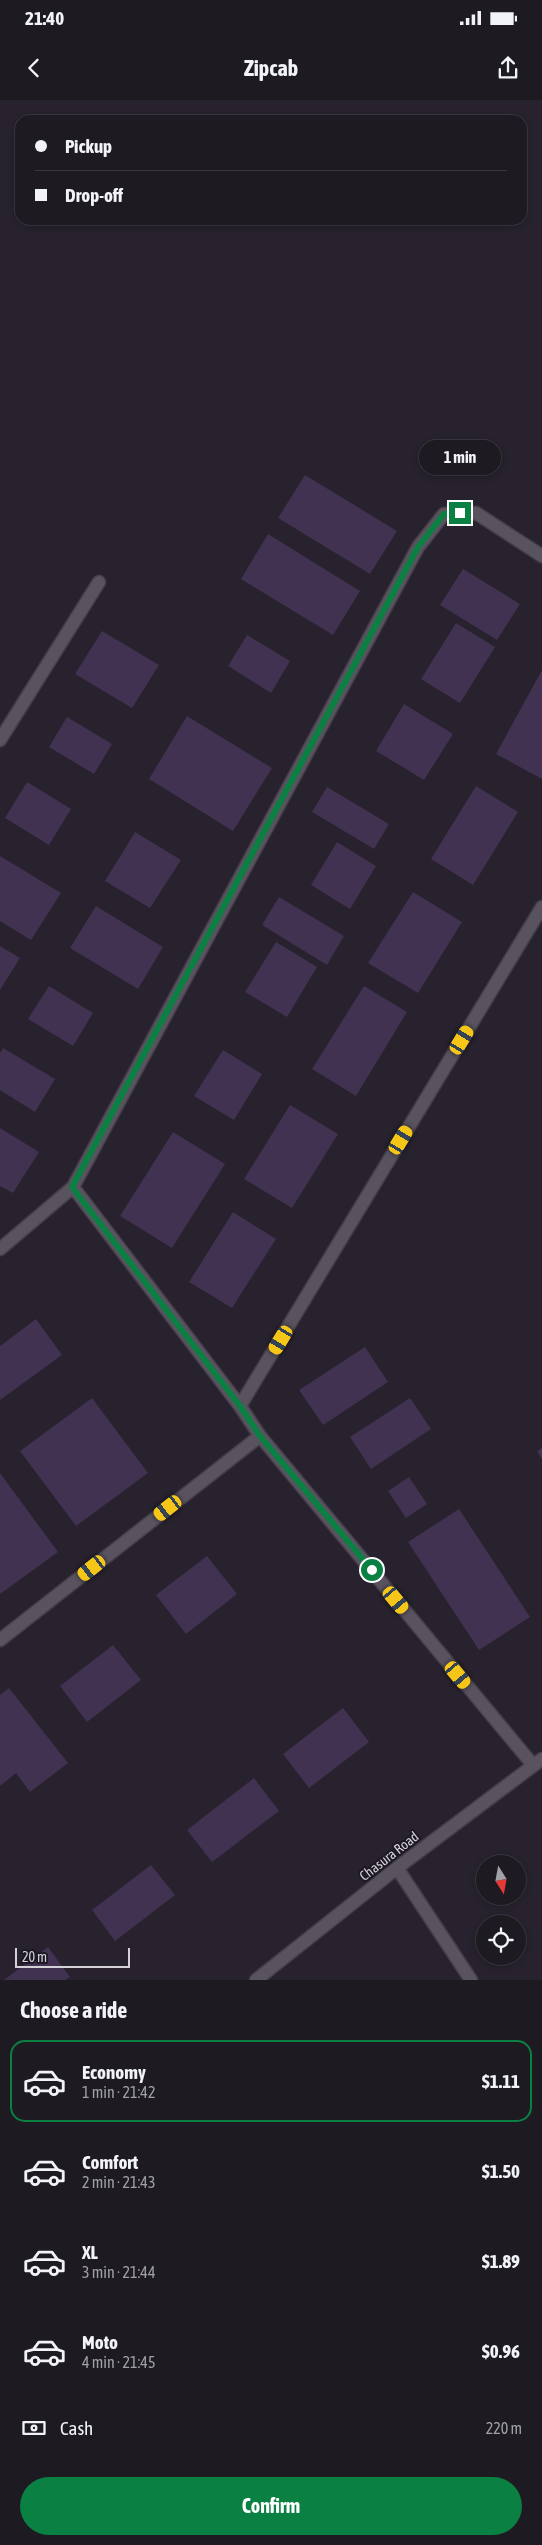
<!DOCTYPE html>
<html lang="en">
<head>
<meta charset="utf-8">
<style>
  :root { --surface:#1d1a22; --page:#2a272f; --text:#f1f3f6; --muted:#a0a1a5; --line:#3b3840; --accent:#0b8043 }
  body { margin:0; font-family:"Asap Condensed",sans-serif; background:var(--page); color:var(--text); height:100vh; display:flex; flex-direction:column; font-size:19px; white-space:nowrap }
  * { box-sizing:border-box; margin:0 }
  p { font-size:16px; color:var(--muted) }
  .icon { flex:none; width:28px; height:28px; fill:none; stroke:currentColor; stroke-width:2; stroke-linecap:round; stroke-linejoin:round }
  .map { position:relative; height:1880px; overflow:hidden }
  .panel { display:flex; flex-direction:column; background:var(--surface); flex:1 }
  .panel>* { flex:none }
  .top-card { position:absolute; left:15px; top:15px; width:512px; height:110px; border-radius:15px; box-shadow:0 2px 8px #0003,0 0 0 1px var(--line); display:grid; align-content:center; height:110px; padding:0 20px; background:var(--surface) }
  .needle { width:32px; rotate:169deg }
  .controls { position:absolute; left:476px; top:1755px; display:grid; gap:10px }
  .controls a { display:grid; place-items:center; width:50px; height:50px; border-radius:50%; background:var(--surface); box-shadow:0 2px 8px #0003,0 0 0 1px var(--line); font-size:25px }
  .scale { position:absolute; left:15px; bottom:12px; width:115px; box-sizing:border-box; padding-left:5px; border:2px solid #d5d1d9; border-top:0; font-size:14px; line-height:18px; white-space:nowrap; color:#d5d1d9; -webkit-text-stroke:4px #1d1823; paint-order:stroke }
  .end { position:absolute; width:22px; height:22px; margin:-11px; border:6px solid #0b8043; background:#fff; box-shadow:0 0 0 2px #fff }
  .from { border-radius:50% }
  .bubble { position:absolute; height:35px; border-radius:18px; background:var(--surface); box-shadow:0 2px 8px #0003,0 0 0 1px var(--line); font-size:16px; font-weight:700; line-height:35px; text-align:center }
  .car { position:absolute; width:15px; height:30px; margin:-15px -8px; border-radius:6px; box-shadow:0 0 4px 1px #0007; background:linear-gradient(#f5c518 24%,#345 0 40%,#f5c518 0 76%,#345 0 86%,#f5c518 0) }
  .top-card b { display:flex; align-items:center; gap:18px; height:48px; font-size:19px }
  .top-card b+b { border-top:1px solid var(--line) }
  .top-card i { width:12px; height:12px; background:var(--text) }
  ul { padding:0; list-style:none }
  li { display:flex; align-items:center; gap:15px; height:82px; margin:0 10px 8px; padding:0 10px; border:2px solid transparent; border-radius:15px }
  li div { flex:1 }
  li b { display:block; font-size:19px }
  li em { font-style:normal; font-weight:700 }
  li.on { border-color:var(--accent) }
  li>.icon { width:45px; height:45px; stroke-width:1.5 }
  h2 { padding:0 20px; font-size:22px; line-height:60px }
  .pay { display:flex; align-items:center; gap:12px; height:55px; padding:0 20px; font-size:19px }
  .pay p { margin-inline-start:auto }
  .cta { display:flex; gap:10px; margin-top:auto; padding:10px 20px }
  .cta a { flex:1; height:58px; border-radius:30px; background:var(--accent); color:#fff; font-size:20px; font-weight:700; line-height:58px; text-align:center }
  .status { display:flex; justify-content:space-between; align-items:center; height:35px; padding:0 25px; background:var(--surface); direction:ltr }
  .status svg { height:14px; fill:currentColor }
  header { display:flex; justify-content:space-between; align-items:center; height:65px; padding:0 20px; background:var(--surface); font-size:22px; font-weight:700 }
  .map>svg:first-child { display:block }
  .building { fill:#413251 }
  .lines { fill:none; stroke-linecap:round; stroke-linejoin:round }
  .minor-casing { stroke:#433e48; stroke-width:15 }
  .minor { stroke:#595360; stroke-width:12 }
  .route { stroke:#0b8043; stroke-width:6 }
  .labels { text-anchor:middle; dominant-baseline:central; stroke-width:4; stroke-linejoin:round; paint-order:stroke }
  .street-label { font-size:14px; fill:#d5d1d9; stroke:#1d1823 }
</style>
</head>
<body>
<div class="status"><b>21:40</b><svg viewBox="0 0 49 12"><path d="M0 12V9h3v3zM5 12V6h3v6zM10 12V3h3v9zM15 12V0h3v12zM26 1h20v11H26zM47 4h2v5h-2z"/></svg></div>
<header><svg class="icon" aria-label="back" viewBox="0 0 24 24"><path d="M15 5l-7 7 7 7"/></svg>Zipcab<svg class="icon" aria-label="share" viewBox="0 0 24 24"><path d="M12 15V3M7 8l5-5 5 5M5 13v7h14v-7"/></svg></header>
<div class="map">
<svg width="542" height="1880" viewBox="0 0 542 1880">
  <rect width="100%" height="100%" fill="#27222d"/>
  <!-- building -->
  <path class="building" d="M305 375 397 431 370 474 278 418Z
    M268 434 360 491 333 535 241 479Z
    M463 469 520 504 497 540 440 505Z
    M456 523 495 547 460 603 421 579Z
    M102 531 159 565 132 608 75 574Z
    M247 535 290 561 271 593 228 566Z
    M542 570V679L496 654Z
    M404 604 453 634 424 680 376 651Z
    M187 616 272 668 233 731 149 679Z
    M67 617 112 644 94 674 49 647Z
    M27 682 71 709 49 745 5 718Z
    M476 686 518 712 473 785 431 759Z
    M327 687 389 724 374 749 312 712Z
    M135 732 181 760 150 808 105 781Z
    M337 742 376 766 350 809 311 785Z
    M0 756 61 793 31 840 0 821Z
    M413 792 462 822 418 893 368 863Z
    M279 797 344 836 327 865 262 825Z
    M96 806 163 847 138 889 70 848Z
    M276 842 317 867 287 917 245 892Z
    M0 846 20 858 0 890Z
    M49 886 93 913 73 946 28 919Z
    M364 886 407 912 356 996 312 969Z
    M3 948 55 979 35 1012 0 990V953Z
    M223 950 262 974 234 1020 194 996Z
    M290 1005 338 1034 292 1108 244 1079Z
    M0 1028 39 1052 13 1093 0 1086Z
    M173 1032 225 1064 172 1148 120 1116Z
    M233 1112 276 1139 232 1208 189 1182Z
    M36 1219 62 1255 0 1300V1246Z
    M365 1247 388 1282 323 1325 299 1290Z
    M92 1298 148 1373 76 1426 20 1351Z
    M410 1298 431 1329 371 1369 350 1337Z
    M542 1348V1359L537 1351Z
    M0 1373 58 1452 0 1494Z
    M409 1377 427 1404 406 1418 388 1391Z
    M459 1409 530 1517 479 1550 408 1442Z
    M207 1456 237 1494 186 1534 156 1495Z
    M113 1545 141 1580 87 1622 60 1586Z
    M9 1588 68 1663 30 1692 16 1673 0 1686V1595Z
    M343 1608 369 1642 309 1688 283 1654Z
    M254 1678 279 1711 212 1762 187 1730Z
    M151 1765 175 1795 115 1841 92 1810Z
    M48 1847 70 1877 65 1880H4Z"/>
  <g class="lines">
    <defs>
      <path id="minor" d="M0 640 99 482
        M73 1087 418 447 444 414 476 413 542 456
        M0 1149 73 1087 240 1306 260 1336 533 1665
        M240 1306 542 807
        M0 1540 260 1336
        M397 1768 471 1880
        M256 1880 397 1768 542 1659"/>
    </defs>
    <!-- minor casing -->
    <use href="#minor" class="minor-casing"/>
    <!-- minor -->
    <use href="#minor" class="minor"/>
  </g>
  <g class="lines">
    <!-- route -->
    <path class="route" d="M372 1470 260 1336 240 1306 72 1087 418 447 444 414 460 413"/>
  </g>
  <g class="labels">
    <!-- street labels -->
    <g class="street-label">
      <text transform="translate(389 1756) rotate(-38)">Chasura Road</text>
    </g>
  </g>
</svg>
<div class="controls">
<a><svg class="needle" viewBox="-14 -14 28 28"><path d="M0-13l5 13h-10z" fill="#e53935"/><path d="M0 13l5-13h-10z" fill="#a0a1a5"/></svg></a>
<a><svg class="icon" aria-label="locate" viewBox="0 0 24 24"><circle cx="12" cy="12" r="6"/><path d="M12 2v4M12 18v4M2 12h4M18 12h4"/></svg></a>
</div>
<div class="scale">20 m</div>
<i class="end from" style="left:372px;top:1470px"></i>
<i class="end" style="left:460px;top:413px"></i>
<div class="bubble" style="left:419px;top:340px;width:82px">1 min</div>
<i class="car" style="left:462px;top:940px;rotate:31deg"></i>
<i class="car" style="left:401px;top:1040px;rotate:31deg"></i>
<i class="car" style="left:281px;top:1240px;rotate:211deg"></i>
<i class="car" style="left:168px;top:1408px;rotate:232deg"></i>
<i class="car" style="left:92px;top:1468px;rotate:232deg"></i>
<i class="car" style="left:396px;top:1500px;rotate:140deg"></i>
<i class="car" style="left:458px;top:1575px;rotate:140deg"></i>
<div class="top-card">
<b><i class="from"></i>Pickup</b>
<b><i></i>Drop-off</b>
</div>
</div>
<section class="panel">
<h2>Choose a ride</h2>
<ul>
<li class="on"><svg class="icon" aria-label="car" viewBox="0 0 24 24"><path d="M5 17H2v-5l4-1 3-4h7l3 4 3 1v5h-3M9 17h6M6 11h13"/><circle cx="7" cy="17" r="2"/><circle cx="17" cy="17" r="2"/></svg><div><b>Economy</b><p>1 min · 21:42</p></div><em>$1.11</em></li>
<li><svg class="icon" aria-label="car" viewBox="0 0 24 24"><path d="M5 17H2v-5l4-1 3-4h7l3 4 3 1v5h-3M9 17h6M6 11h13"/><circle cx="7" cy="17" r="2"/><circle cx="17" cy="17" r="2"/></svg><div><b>Comfort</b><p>2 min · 21:43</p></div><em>$1.50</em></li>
<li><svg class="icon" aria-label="car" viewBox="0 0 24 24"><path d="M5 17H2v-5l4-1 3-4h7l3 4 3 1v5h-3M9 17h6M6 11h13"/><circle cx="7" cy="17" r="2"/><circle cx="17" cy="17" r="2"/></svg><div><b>XL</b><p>3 min · 21:44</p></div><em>$1.89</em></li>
<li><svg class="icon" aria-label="car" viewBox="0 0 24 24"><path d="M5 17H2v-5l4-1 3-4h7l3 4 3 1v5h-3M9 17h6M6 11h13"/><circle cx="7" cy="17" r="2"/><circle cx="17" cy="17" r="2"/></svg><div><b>Moto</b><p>4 min · 21:45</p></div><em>$0.96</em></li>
</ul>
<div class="pay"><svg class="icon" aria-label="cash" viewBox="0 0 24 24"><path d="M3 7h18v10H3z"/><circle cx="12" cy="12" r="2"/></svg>Cash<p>220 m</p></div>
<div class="cta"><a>Confirm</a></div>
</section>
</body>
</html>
